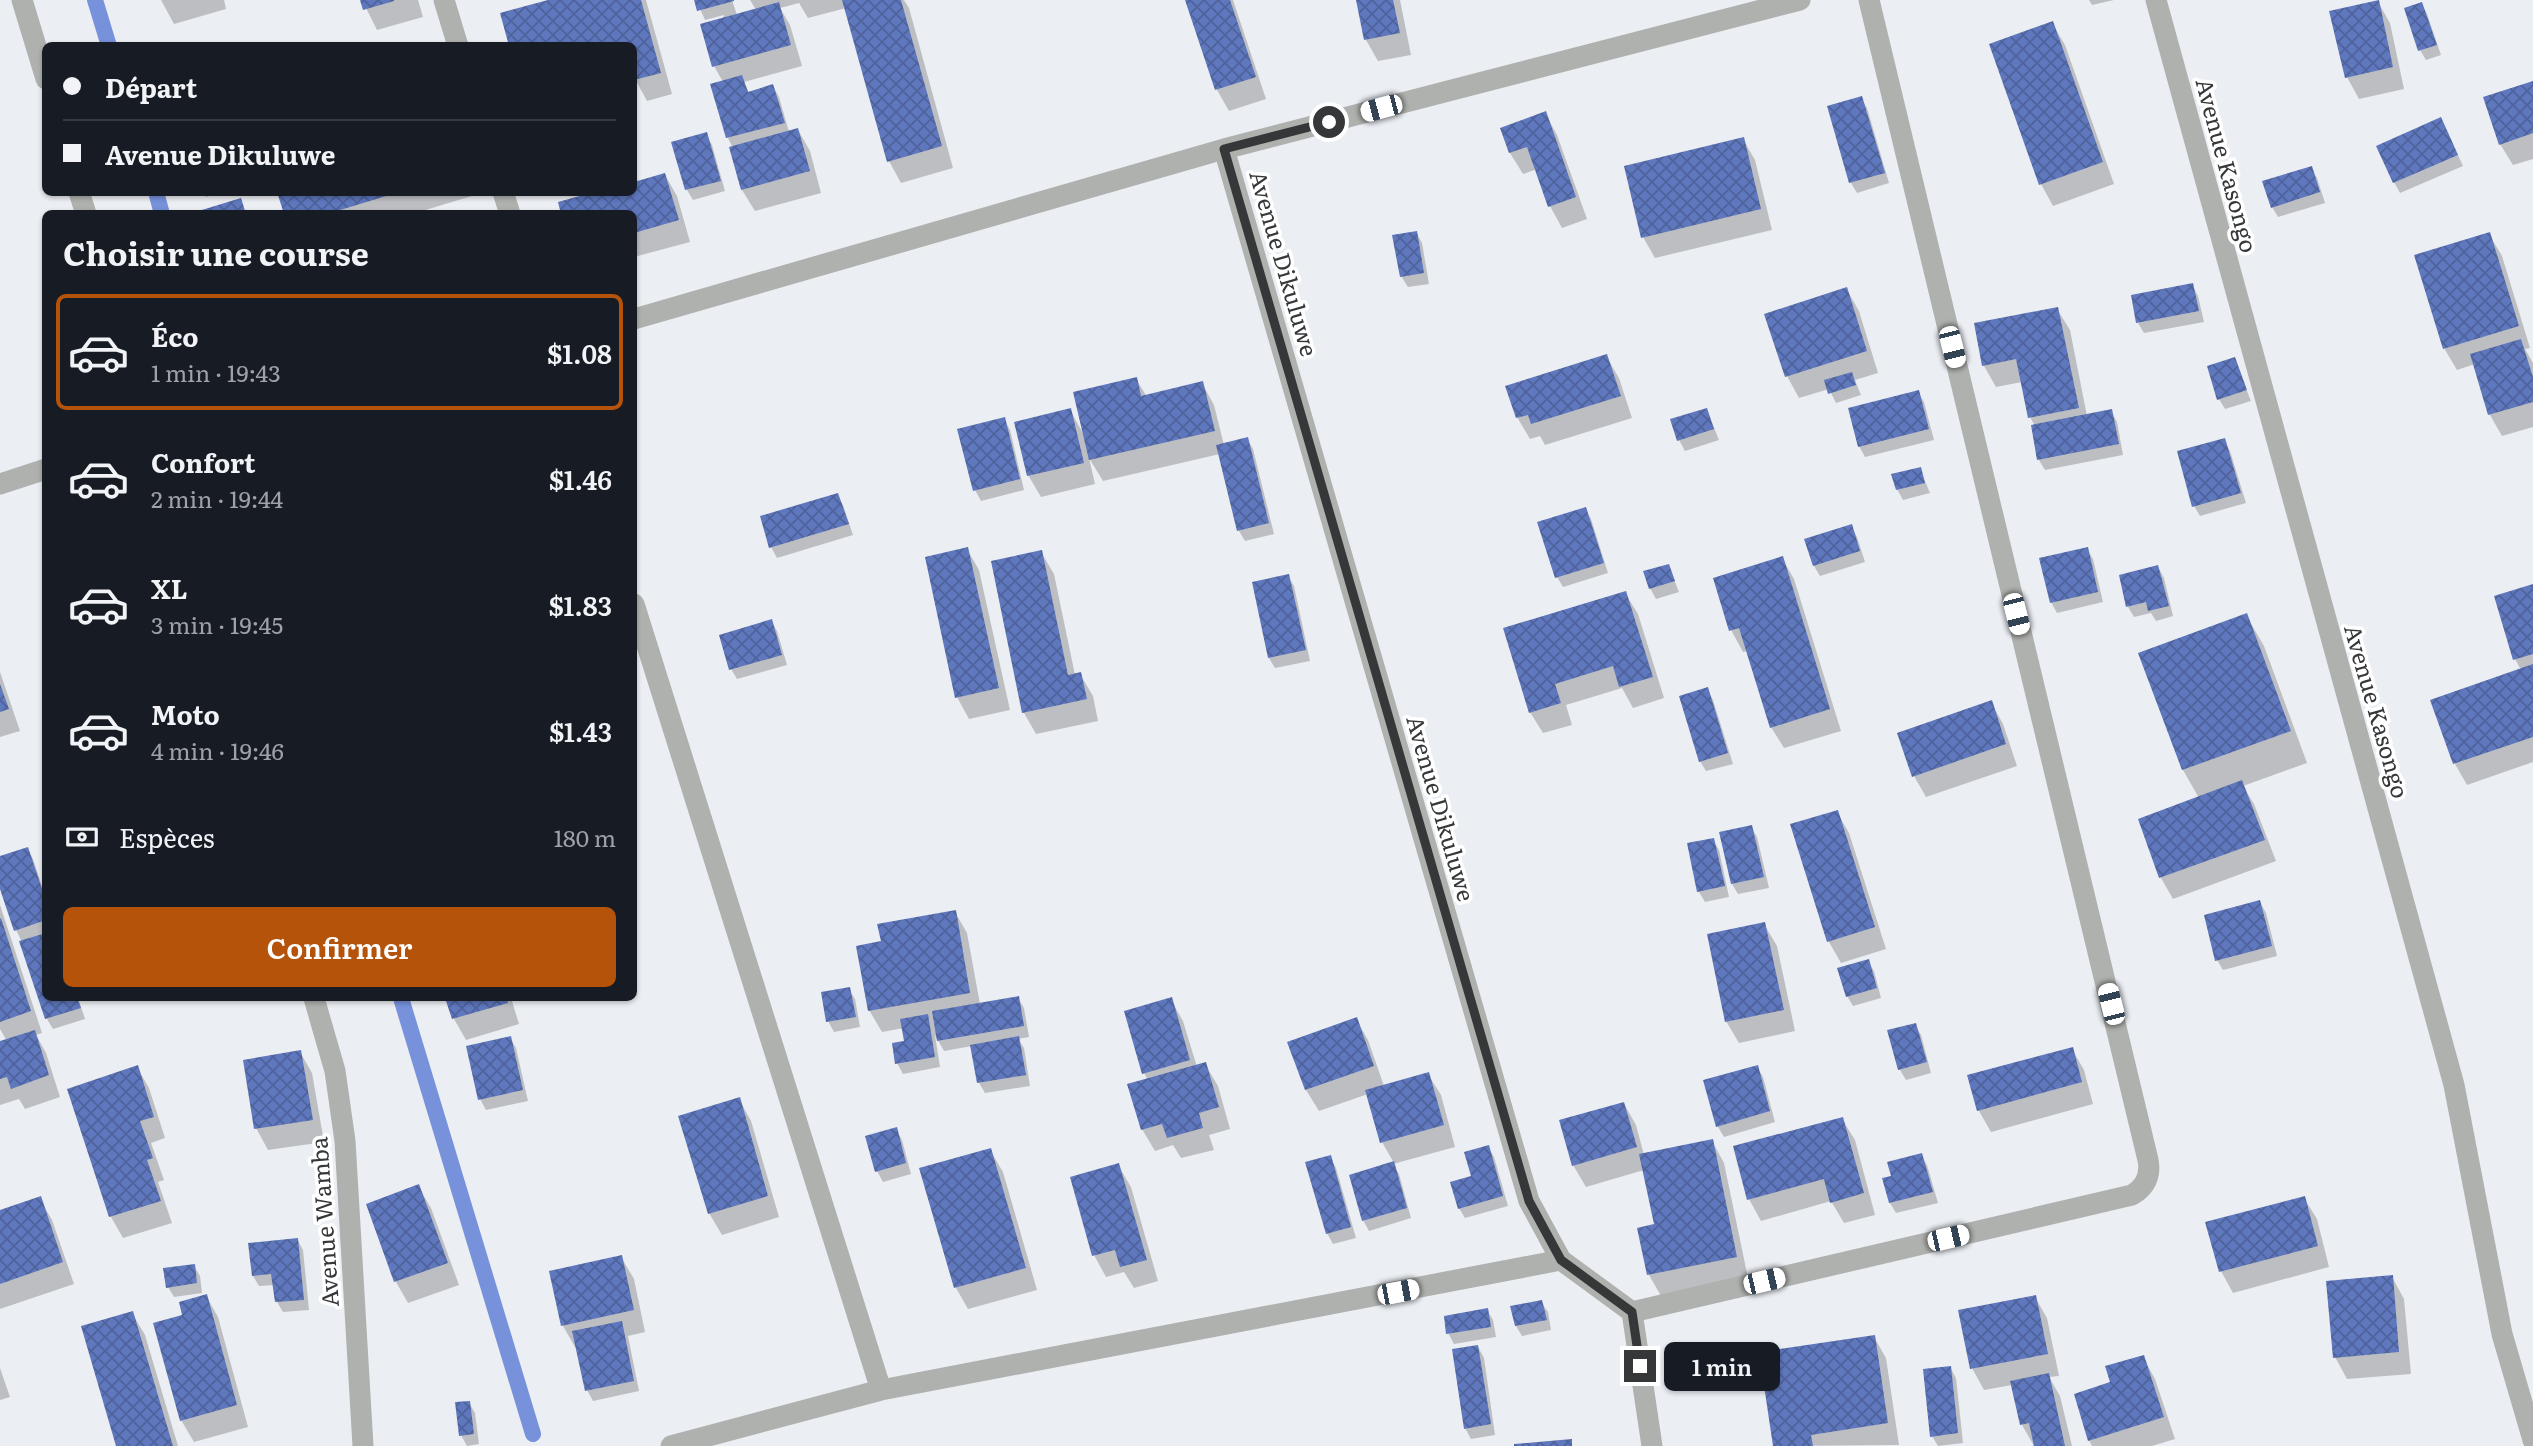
<!DOCTYPE html>
<html lang="fr">
<head>
<meta charset="utf-8">
<style>
  :root { --surface:#171b24; --page:#242831; --text:#f1f3f6; --muted:#9ea1a6; --line:#363941; --accent:#b45309 }
  body { margin:0; font-family:Literata,serif; background:var(--page); color:var(--text); height:100vh; display:flex; flex-direction:column; font-size:26px; white-space:nowrap }
  * { box-sizing:border-box; margin:0 }
  p { font-size:23px; color:var(--muted) }
  .icon { flex:none; width:38px; height:38px; fill:none; stroke:currentColor; stroke-width:2; stroke-linecap:round; stroke-linejoin:round }
  .map { position:relative; flex:1; overflow:hidden }
  .side { position:absolute; left:42px; top:210px; width:595px; height:791px; display:flex; flex-direction:column; background:var(--surface); border-radius:10px; box-shadow:0 2px 5px #0004 }
  .side>* { flex:none }
  .top-card { position:absolute; left:42px; top:42px; width:595px; height:154px; border-radius:10px; box-shadow:0 2px 5px #0004; display:grid; align-content:center; height:154px; padding:0 21px; background:var(--surface) }
  .end { position:absolute; width:32px; height:32px; margin:-16px; border:9px solid #363739; background:#fff; box-shadow:0 0 0 4px #fff }
  .from { border-radius:50% }
  .bubble { position:absolute; height:49px; border-radius:10px; background:var(--surface); box-shadow:0 2px 5px #0004; font-size:23px; font-weight:600; line-height:49px; text-align:center }
  .car { position:absolute; width:21px; height:42px; margin:-21px -10px; border-radius:9px; box-shadow:0 0 5px 2px #0007; background:linear-gradient(#fff 24%,#345 0 40%,#fff 0 76%,#345 0 86%,#fff 0) }
  .top-card b { display:flex; align-items:center; gap:24px; height:66px; font-size:26px }
  .top-card b+b { border-top:2px solid var(--line) }
  .top-card i { width:18px; height:18px; background:var(--text) }
  ul { padding:0; list-style:none }
  li { display:flex; align-items:center; gap:21px; height:116px; margin:0 14px 10px; padding:0 7px; border:4px solid transparent; border-radius:10px }
  li div { flex:1 }
  li b { display:block; font-size:26px }
  li em { font-style:normal; font-weight:600 }
  li.current { border-color:var(--accent) }
  li>.icon { width:63px; height:63px; stroke-width:1.5 }
  h2 { padding:0 21px; font-size:32px; line-height:84px }
  .pay { display:flex; align-items:center; gap:18px; height:77px; padding:0 21px; font-size:26px }
  .pay p { margin-inline-start:auto }
  .action { display:flex; gap:14px; margin-top:auto; padding:14px 21px }
  .action a { flex:1; height:80px; border-radius:10px; background:var(--accent); color:#fff; font-size:28px; font-weight:600; line-height:80px; text-align:center }
  .map>svg:first-child { display:block }
  .shadow { fill:#0003 }
  .lines { fill:none; stroke-linecap:round; stroke-linejoin:round }
  .stream { stroke:#7791da; stroke-width:16 }
  .building { fill:url(#building-cross-hatch) }
  .minor { stroke:#afb1ae; stroke-width:21 }
  .route { stroke:#363739; stroke-width:9 }
  .labels { text-anchor:middle; dominant-baseline:central; stroke-width:7; stroke-linejoin:round; paint-order:stroke }
  .street-label { font-size:23px; fill:#363739; stroke:#fff }
</style>
</head>
<body>
<div class="map">
<svg width="2533" height="1446" viewBox="0 0 2533 1446">
  <defs>
    <pattern id="building-cross-hatch" width="8" height="8" patternUnits="userSpaceOnUse" patternTransform="scale(1.75)"><rect width="8" height="8" fill="#5e77bd"/><path d="M0 0l8 8M0 8l8-8" fill="none" stroke="#4e629b"/></pattern>
  </defs>
  <rect width="100%" height="100%" fill="#ebeef3"/>
  <!-- shadow -->
  <path class="shadow" d="M161 0H224L226 9 174 24Z
    M362 0H418L423 17 377 30Z
    M554 0H646L672 94 647 101 634 77V46Z
    M696 0H732L737 15 756 10 750 0H904L909 8 953 168 901 183 889 161 846 8 808 18 799 3 780 8 790 25 802 66 744 82 749 93 773 86 779 97 789 132 798 130 810 151 821 193 755 211 742 190 733 148 728 138 713 85 723 82 714 66 724 15 705 20Z
    M1187 0H1233L1266 99 1229 111 1217 90Z
    M1358 0H1400L1411 55 1378 61 1366 40Z
    M2089 0H2114L2092 5Z
    M2378 2 2390 23 2404 89 2359 99 2347 77Z
    M2421 4 2427 14 2441 55 2426 60 2420 50Z
    M2052 23 2065 45 2114 184 2053 206 2041 184Z
    M2533 83V159L2513 165 2500 144Z
    M1861 98 1867 108 1889 183 1857 193 1851 183Z
    M1545 113 1557 135 1587 219 1562 228 1550 206 1537 169 1523 174 1510 153 1502 129Z
    M2446 129 2463 166 2400 193 2394 182Z
    M706 134 712 145 725 191 693 200 687 190 674 143Z
    M1743 139 1755 160 1772 230 1655 258 1643 237Z
    M2311 168 2317 178 2325 203 2278 217 2272 207Z
    M665 175 677 196 690 242 634 257V183Z
    M204 192H222L206 197Z
    M279 192H471L472 196 412 214H285Z
    M1416 232 1422 243 1429 284 1408 287 1401 276Z
    M2489 234 2502 256 2530 348 2525 349 2533 363V427L2502 436 2490 415 2475 364 2457 370 2444 348Z
    M2192 285 2198 296 2204 322 2144 333 2138 323 2133 297Z
    M1847 290 1859 311 1878 373 1855 380 1861 395 1836 403 1829 389 1799 398 1787 376Z
    M2057 309 2070 330 2087 416 2111 411 2117 422 2123 455 2045 470 2039 460 2035 426 2030 417 2022 382 1996 387 1984 366 1976 325Z
    M1606 356 1619 378 1632 418 1545 445 1540 436 1530 439 1517 417Z
    M2234 359 2251 401 2225 409 2219 399Z
    M1136 379 1147 397 1202 383 1214 405 1224 445 1247 439 1253 449 1274 534 1245 541 1239 531 1220 454 1103 481 1089 458 1095 484 1041 497 1028 475 1070 410 1084 435Z
    M1918 392 1924 402 1934 440 1865 457 1859 446Z
    M1707 410 1719 440 1685 451 1679 440Z
    M1004 419 1010 430 1024 490 981 501 975 490Z
    M2224 440 2230 451 2246 503 2200 516 2194 506Z
    M1920 469 1930 493 1903 500 1897 489Z
    M837 495 843 505 853 535 777 558 771 547Z
    M1585 509 1591 519 1608 573 1563 587 1557 577Z
    M1851 526 1857 537 1865 562 1820 576 1814 566Z
    M967 549 979 570 1010 710 969 719 957 697Z
    M2087 549 2093 559 2103 602 2057 613 2051 602Z
    M1041 552 1054 574 1075 675 1080 674 1093 696 1098 721 1036 734 1024 713 993 562Z
    M1782 558 1794 579 1841 731 1784 748 1771 727 1748 651 1743 652 1731 630Z
    M1669 567 1679 592 1656 599 1650 588Z
    M2158 567 2164 578 2173 616 2156 621 2151 613 2134 617 2128 607 2121 576Z
    M1288 576 1294 586 1310 661 1275 668 1269 658Z
    M2533 586V762L2467 785 2455 764 2432 701 2521 670 2515 659Z
    M1625 593 1638 614 1664 698 1633 708 1622 688 1566 705 1572 725 1543 733 1530 712Z
    M2246 615 2264 646 2307 763 2243 786 2254 804 2276 861 2173 899 2161 878 2140 820 2199 798 2183 770 2140 654Z
    M771 621 777 631 787 665 737 679 731 669Z
    M0 672 20 731 0 737Z
    M1707 689 1713 700 1733 764 1706 771 1700 761Z
    M1991 702 2003 724 2017 766 1926 797 1914 776Z
    M1837 812 1849 833 1886 949 1841 963 1829 942 1793 825Z
    M1751 827 1757 837 1769 888 1738 894 1732 884 1722 833Z
    M1713 840 1719 850 1729 897 1705 902 1699 892 1689 845Z
    M27 849 33 859 46 898V998H78L85 1019 53 1029 47 1019 22 942 16 930 0 884V858Z
    M2260 902 2266 913 2277 956 2223 970 2217 960Z
    M0 905 42 1033 36 1035 46 1053 60 1097 25 1109 19 1099 0 1105V1043L7 1041 0 1029Z
    M955 912 967 933 980 1004 1018 998 1024 1008 1029 1037 1018 1039 1024 1048 1030 1086 985 1093 979 1083 972 1046 944 1051 935 1035 940 1067 903 1074 897 1063 906 1043 904 1028 882 1032 869 1010 883 943Z
    M1764 924 1777 946 1795 1031 1739 1043 1726 1021Z
    M1868 961 1874 971 1881 998 1853 1006 1847 996Z
    M849 989 855 999 860 1027 834 1032 828 1021Z
    M447 998H511L519 1024 466 1040 454 1019Z
    M1171 1000 1183 1021 1197 1067 1205 1064 1218 1086 1230 1129 1209 1135 1214 1150 1181 1158 1173 1145 1155 1151 1142 1129 1148 1080 1144 1073Z
    M1356 1019 1368 1040 1384 1086 1428 1074 1441 1095 1455 1147 1393 1164 1399 1174 1411 1218 1369 1231 1363 1220 1351 1176 1394 1163 1382 1142 1368 1094 1319 1111 1306 1090 1290 1043Z
    M1915 1025 1921 1035 1931 1073 1906 1080 1900 1070 1889 1031Z
    M510 1038 516 1048 528 1101 486 1110 480 1099Z
    M2072 1049 2084 1070 2093 1104 1991 1132 1979 1111 1970 1077Z
    M300 1052 312 1073 324 1142 268 1150 256 1128Z
    M137 1067 149 1088 165 1138 151 1143 164 1180 158 1182 172 1223 123 1238 111 1217 69 1090Z
    M1757 1067 1763 1077 1775 1122 1724 1137 1718 1127 1705 1081Z
    M739 1099 751 1121 779 1217 722 1235 709 1213Z
    M1624 1104 1636 1125 1644 1155 1712 1141 1724 1163 1748 1278 1661 1296 1649 1275 1639 1229 1656 1226 1644 1170 1586 1187 1573 1165Z
    M1842 1119 1855 1140 1875 1215 1844 1223 1831 1201 1761 1221 1749 1199Z
    M896 1129 902 1140 911 1174 883 1182 877 1171Z
    M1488 1147 1494 1157 1508 1206 1465 1218 1459 1208Z
    M990 1150 1003 1172 1037 1290 968 1309 956 1288 922 1170Z
    M1921 1155 1927 1165 1938 1203 1896 1213 1890 1203 1884 1179 1893 1178Z
    M1330 1157 1336 1168 1356 1238 1333 1244 1327 1233Z
    M1118 1165 1131 1187 1158 1281 1134 1288 1124 1272 1106 1277 1094 1255Z
    M418 1186 431 1208 459 1285 408 1303 396 1282 368 1205Z
    M2304 1198 2317 1219 2329 1267 2233 1293 2221 1271Z
    M40 1199 52 1220 74 1284 0 1309V1212Z
    M297 1239 303 1250 309 1310 283 1312 277 1302 274 1285 259 1286 253 1276Z
    M621 1257 634 1279 645 1332 628 1336 639 1391 593 1401 587 1390 577 1347H575L563 1326Z
    M194 1266 200 1276 202 1293 174 1297 168 1287Z
    M2392 1277 2404 1299 2411 1374 2347 1379 2335 1357Z
    M206 1296 218 1317 248 1427 194 1442 181 1420 185 1316Z
    M2035 1297 2047 1318 2059 1376 2049 1377 2060 1396 2072 1446H2034L2022 1425 2012 1385 1984 1390 1972 1368Z
    M1541 1302 1548 1312 1551 1330 1522 1336 1516 1326Z
    M1487 1310 1493 1320 1496 1337 1454 1344 1448 1333Z
    M132 1313 145 1335 178 1446H118Z
    M1874 1337 1886 1358 1899 1445 1775 1446Z
    M1478 1347 1484 1358 1495 1435 1471 1439 1465 1428Z
    M2143 1357 2155 1379 2175 1439 2152 1446H2092L2089 1440 2112 1383Z
    M1950 1367 1956 1378 1963 1443 1938 1446 1932 1436Z
    M0 1368 10 1397 0 1400Z
    M469 1403 475 1413 479 1444 467 1446 461 1435Z"/>
  <g class="lines">
    <!-- stream -->
    <path class="stream" d="M95 0 109 46
      M156 192 162 214
      M401 998 533 1434"/>
  </g>
  <!-- building -->
  <path class="building" d="M360 0H394V1L363 10Z
    M548 0H641L661 73 634 80V46H509L500 13Z
    M694 0H734V1L697 11Z
    M842 0H901L942 146 887 162Z
    M1185 0H1230L1256 77 1215 90Z
    M1356 0H1393L1400 33 1364 40Z
    M2379 0 2393 67 2345 78 2329 11Z
    M779 2 791 45 712 67 700 24Z
    M2422 2 2437 45 2418 51 2404 8Z
    M2053 21 2103 162 2039 185 1989 44Z
    M742 75 748 92 773 84 785 123 726 138 710 84Z
    M2533 81V133L2499 145 2483 97Z
    M1862 96 1885 173 1849 183 1827 106Z
    M1546 111 1576 197 1548 207 1527 147 1509 153 1500 128Z
    M2441 117 2458 155 2393 183 2376 146Z
    M798 128 810 171 741 190 729 147Z
    M707 132 721 181 685 190 671 142Z
    M1744 137 1761 209 1641 238 1624 166Z
    M2312 166 2320 192 2271 208 2262 181Z
    M665 173 679 220 634 233V214H561L558 202 594 192H634V182Z
    M277 192H396V193L327 214H284Z
    M241 198 246 214H192V213Z
    M1417 231 1424 273 1400 277 1392 235Z
    M2490 232 2519 326 2443 349 2414 255Z
    M2193 283 2199 311 2136 323 2131 295Z
    M1847 287 1867 351 1785 377 1764 314Z
    M2058 307 2079 408 2028 418 2016 359 1982 366 1974 323Z
    M2521 339 2533 377V402L2488 415 2470 354Z
    M1607 354 1621 396 1531 424 1528 415 1516 418 1505 386Z
    M2235 357 2247 390 2217 400 2207 366Z
    M1852 372 1856 385 1828 394 1824 380Z
    M1137 377 1141 396 1203 381 1215 431 1089 460 1073 392Z
    M1919 390 1929 429 1858 447 1848 408Z
    M1071 408 1084 463 1027 476 1014 422Z
    M1707 408 1714 429 1677 441 1670 419Z
    M2112 409 2119 444 2037 460 2031 425Z
    M1005 417 1020 479 973 491 957 429Z
    M1248 437 1269 523 1237 531 1216 445Z
    M2225 438 2241 493 2192 507 2177 451Z
    M1921 467 1925 483 1896 490 1891 474Z
    M838 493 849 524 769 548 760 516Z
    M1586 507 1604 563 1555 578 1537 522Z
    M1852 524 1860 551 1813 566 1804 539Z
    M968 547 999 688 955 698 925 557Z
    M2088 547 2098 592 2050 603 2039 558Z
    M1042 550 1068 675 1081 672 1087 699 1022 713 991 561Z
    M1783 556 1830 709 1770 728 1739 628 1729 631 1713 578Z
    M1669 564 1675 581 1649 589 1643 571Z
    M2158 565 2169 606 2148 611 2146 602 2126 607 2119 575Z
    M1289 574 1306 650 1268 658 1252 582Z
    M2533 584V654L2513 660 2494 596Z
    M1626 591 1653 677 1619 687 1613 666 1555 684 1561 703 1529 713 1503 628Z
    M2247 613 2291 731 2182 770 2138 653Z
    M772 619 782 655 729 670 719 635Z
    M2533 664V737L2453 764 2430 700Z
    M0 684 9 709 0 712Z
    M1708 687 1728 753 1699 762 1679 696Z
    M1992 700 2006 744 1912 777 1897 733Z
    M2242 780 2265 840 2159 878 2138 819Z
    M1838 810 1875 927 1827 942 1790 824Z
    M1752 825 1764 877 1731 884 1719 832Z
    M1714 838 1725 886 1697 892 1687 843Z
    M28 847 46 901V920L14 931 0 889V856Z
    M2260 900 2272 946 2215 961 2204 915Z
    M956 910 970 993 868 1011 856 946 881 941 877 924Z
    M1 918 31 1011 0 1022V919Z
    M1765 922 1784 1010 1725 1022 1707 934Z
    M46 933V998H77L81 1008 45 1019 19 941Z
    M1869 959 1877 988 1846 997 1837 968Z
    M850 987 856 1017 826 1022 821 992Z
    M1019 996 1024 1026 937 1041 932 1011Z
    M1172 997 1190 1060 1142 1074 1124 1011Z
    M445 998H507L508 1003 452 1019Z
    M928 1014 935 1057 895 1064 892 1043 904 1041 900 1019Z
    M1357 1017 1374 1066 1305 1090 1287 1042Z
    M1916 1023 1927 1062 1898 1070 1887 1030Z
    M35 1030 49 1075 11 1089 7 1077 0 1079V1041Z
    M511 1036 523 1090 478 1100 466 1046Z
    M1019 1036 1026 1075 977 1083 970 1045Z
    M2073 1047 2082 1082 1977 1111 1967 1075Z
    M301 1050 313 1120 254 1129 243 1060Z
    M1206 1062 1219 1107 1199 1113 1203 1128 1167 1138 1162 1124 1141 1130 1127 1084Z
    M138 1065 154 1117 140 1121 153 1158 147 1160 161 1201 109 1217 67 1089Z
    M1758 1065 1770 1111 1716 1127 1703 1080Z
    M1429 1072 1444 1125 1380 1143 1365 1090Z
    M740 1097 768 1196 708 1214 678 1116Z
    M1624 1102 1637 1147 1572 1166 1559 1120Z
    M1843 1117 1864 1193 1830 1203 1824 1179 1747 1200 1733 1146Z
    M897 1127 906 1163 875 1172 865 1136Z
    M1713 1139 1737 1257 1647 1275 1637 1228 1654 1224 1639 1154Z
    M1489 1145 1503 1196 1458 1209 1450 1182 1471 1176 1464 1152Z
    M991 1148 1026 1268 954 1288 919 1168Z
    M1922 1153 1933 1192 1889 1203 1882 1178 1891 1176 1887 1162Z
    M1331 1155 1351 1227 1326 1234 1305 1162Z
    M1394 1161 1407 1208 1362 1221 1349 1175Z
    M1119 1163 1147 1260 1120 1267 1115 1250 1092 1256 1070 1177Z
    M419 1184 448 1263 394 1282 366 1204Z
    M41 1196 63 1262 0 1284V1210Z
    M2305 1196 2318 1246 2219 1272 2205 1222Z
    M298 1238 304 1300 275 1302 271 1274 252 1276 248 1243Z
    M622 1255 634 1310 561 1326 549 1271Z
    M195 1264 197 1283 166 1288 163 1268Z
    M2393 1275 2399 1352 2333 1358 2326 1281Z
    M207 1294 237 1405 180 1421 153 1323 182 1315 179 1302Z
    M2036 1295 2048 1354 1970 1369 1958 1310Z
    M1542 1300 1547 1320 1515 1326 1510 1306Z
    M1488 1308 1491 1327 1446 1334 1444 1316Z
    M133 1311 173 1446H116L81 1326Z
    M622 1321 634 1381 585 1391 572 1331Z
    M1875 1335 1888 1423 1811 1435 1813 1446H1773L1759 1352Z
    M1478 1345 1491 1424 1464 1429 1452 1349Z
    M2144 1355 2164 1417 2088 1441 2074 1394 2110 1382 2105 1366Z
    M1951 1366 1958 1433 1930 1437 1923 1369Z
    M2049 1373 2065 1446H2034L2029 1423 2020 1425 2010 1381Z
    M470 1401 474 1434 459 1436 455 1402Z
    M1572 1439V1446H1514V1444Z"/>
  <g class="lines">
    <!-- minor -->
    <path class="minor" d="M22 0 46 79
      M444 0 458 46
      M2156 0 2454 1085 2502 1334 2533 1440
      M1224 149 1529 1201 1561 1260 1632 1312 1652 1446
      M79 192 86 214
      M503 192 510 214
      M634 319 1224 149 1800 0
      M0 484 46 469
      M634 604 881 1390
      M314 998 335 1071 345 1141 363 1446
      M1632 1312 2132 1195C2146 1187 2151 1175 2148 1160L1869 0
      M671 1446 881 1390 1561 1260"/>
  </g>
  <g class="lines">
    <!-- route -->
    <path class="route" d="M1329 122 1224 149 1529 1201 1561 1260 1632 1312 1640 1366"/>
  </g>
  <g class="labels">
    <!-- street labels -->
    <g class="street-label">
      <text transform="translate(2228 165) rotate(75)">Avenue Kasongo</text>
      <text transform="translate(1285 263) rotate(74)">Avenue Dikuluwe</text>
      <text transform="translate(2378 711) rotate(74)">Avenue Kasongo</text>
      <text transform="translate(1442 808) rotate(74)">Avenue Dikuluwe</text>
      <text transform="translate(323 1222) rotate(-94)">Avenue Wamba</text>
    </g>
  </g>
</svg>
<i class="end from" style="left:1329px;top:122px"></i>
<i class="end" style="left:1640px;top:1366px"></i>
<div class="bubble" style="left:1664px;top:1342px;width:116px">1 min</div>
<i class="car" style="left:1381px;top:108px;rotate:255deg"></i>
<i class="car" style="left:1952px;top:347px;rotate:166deg"></i>
<i class="car" style="left:2016px;top:614px;rotate:166deg"></i>
<i class="car" style="left:2111px;top:1004px;rotate:346deg"></i>
<i class="car" style="left:1948px;top:1238px;rotate:77deg"></i>
<i class="car" style="left:1764px;top:1281px;rotate:77deg"></i>
<i class="car" style="left:1398px;top:1292px;rotate:79deg"></i>
<div class="top-card">
<b><i class="from"></i>Départ</b>
<b><i></i>Avenue Dikuluwe</b>
</div>
<section class="side">
<h2>Choisir une course</h2>
<ul>
<li class="current"><svg class="icon" aria-label="car" viewBox="0 0 24 24"><path d="M5 17H2v-5l4-1 3-4h7l3 4 3 1v5h-3M9 17h6M6 11h13"/><circle cx="7" cy="17" r="2"/><circle cx="17" cy="17" r="2"/></svg><div><b>Éco</b><p>1 min · 19:43</p></div><em>$1.08</em></li>
<li><svg class="icon" aria-label="car" viewBox="0 0 24 24"><path d="M5 17H2v-5l4-1 3-4h7l3 4 3 1v5h-3M9 17h6M6 11h13"/><circle cx="7" cy="17" r="2"/><circle cx="17" cy="17" r="2"/></svg><div><b>Confort</b><p>2 min · 19:44</p></div><em>$1.46</em></li>
<li><svg class="icon" aria-label="car" viewBox="0 0 24 24"><path d="M5 17H2v-5l4-1 3-4h7l3 4 3 1v5h-3M9 17h6M6 11h13"/><circle cx="7" cy="17" r="2"/><circle cx="17" cy="17" r="2"/></svg><div><b>XL</b><p>3 min · 19:45</p></div><em>$1.83</em></li>
<li><svg class="icon" aria-label="car" viewBox="0 0 24 24"><path d="M5 17H2v-5l4-1 3-4h7l3 4 3 1v5h-3M9 17h6M6 11h13"/><circle cx="7" cy="17" r="2"/><circle cx="17" cy="17" r="2"/></svg><div><b>Moto</b><p>4 min · 19:46</p></div><em>$1.43</em></li>
</ul>
<div class="pay"><svg class="icon" aria-label="cash" viewBox="0 0 24 24"><path d="M3 7h18v10H3z"/><circle cx="12" cy="12" r="2"/></svg>Espèces<p>180 m</p></div>
<div class="action"><a>Confirmer</a></div>
</section>
</div>
</body>
</html>
